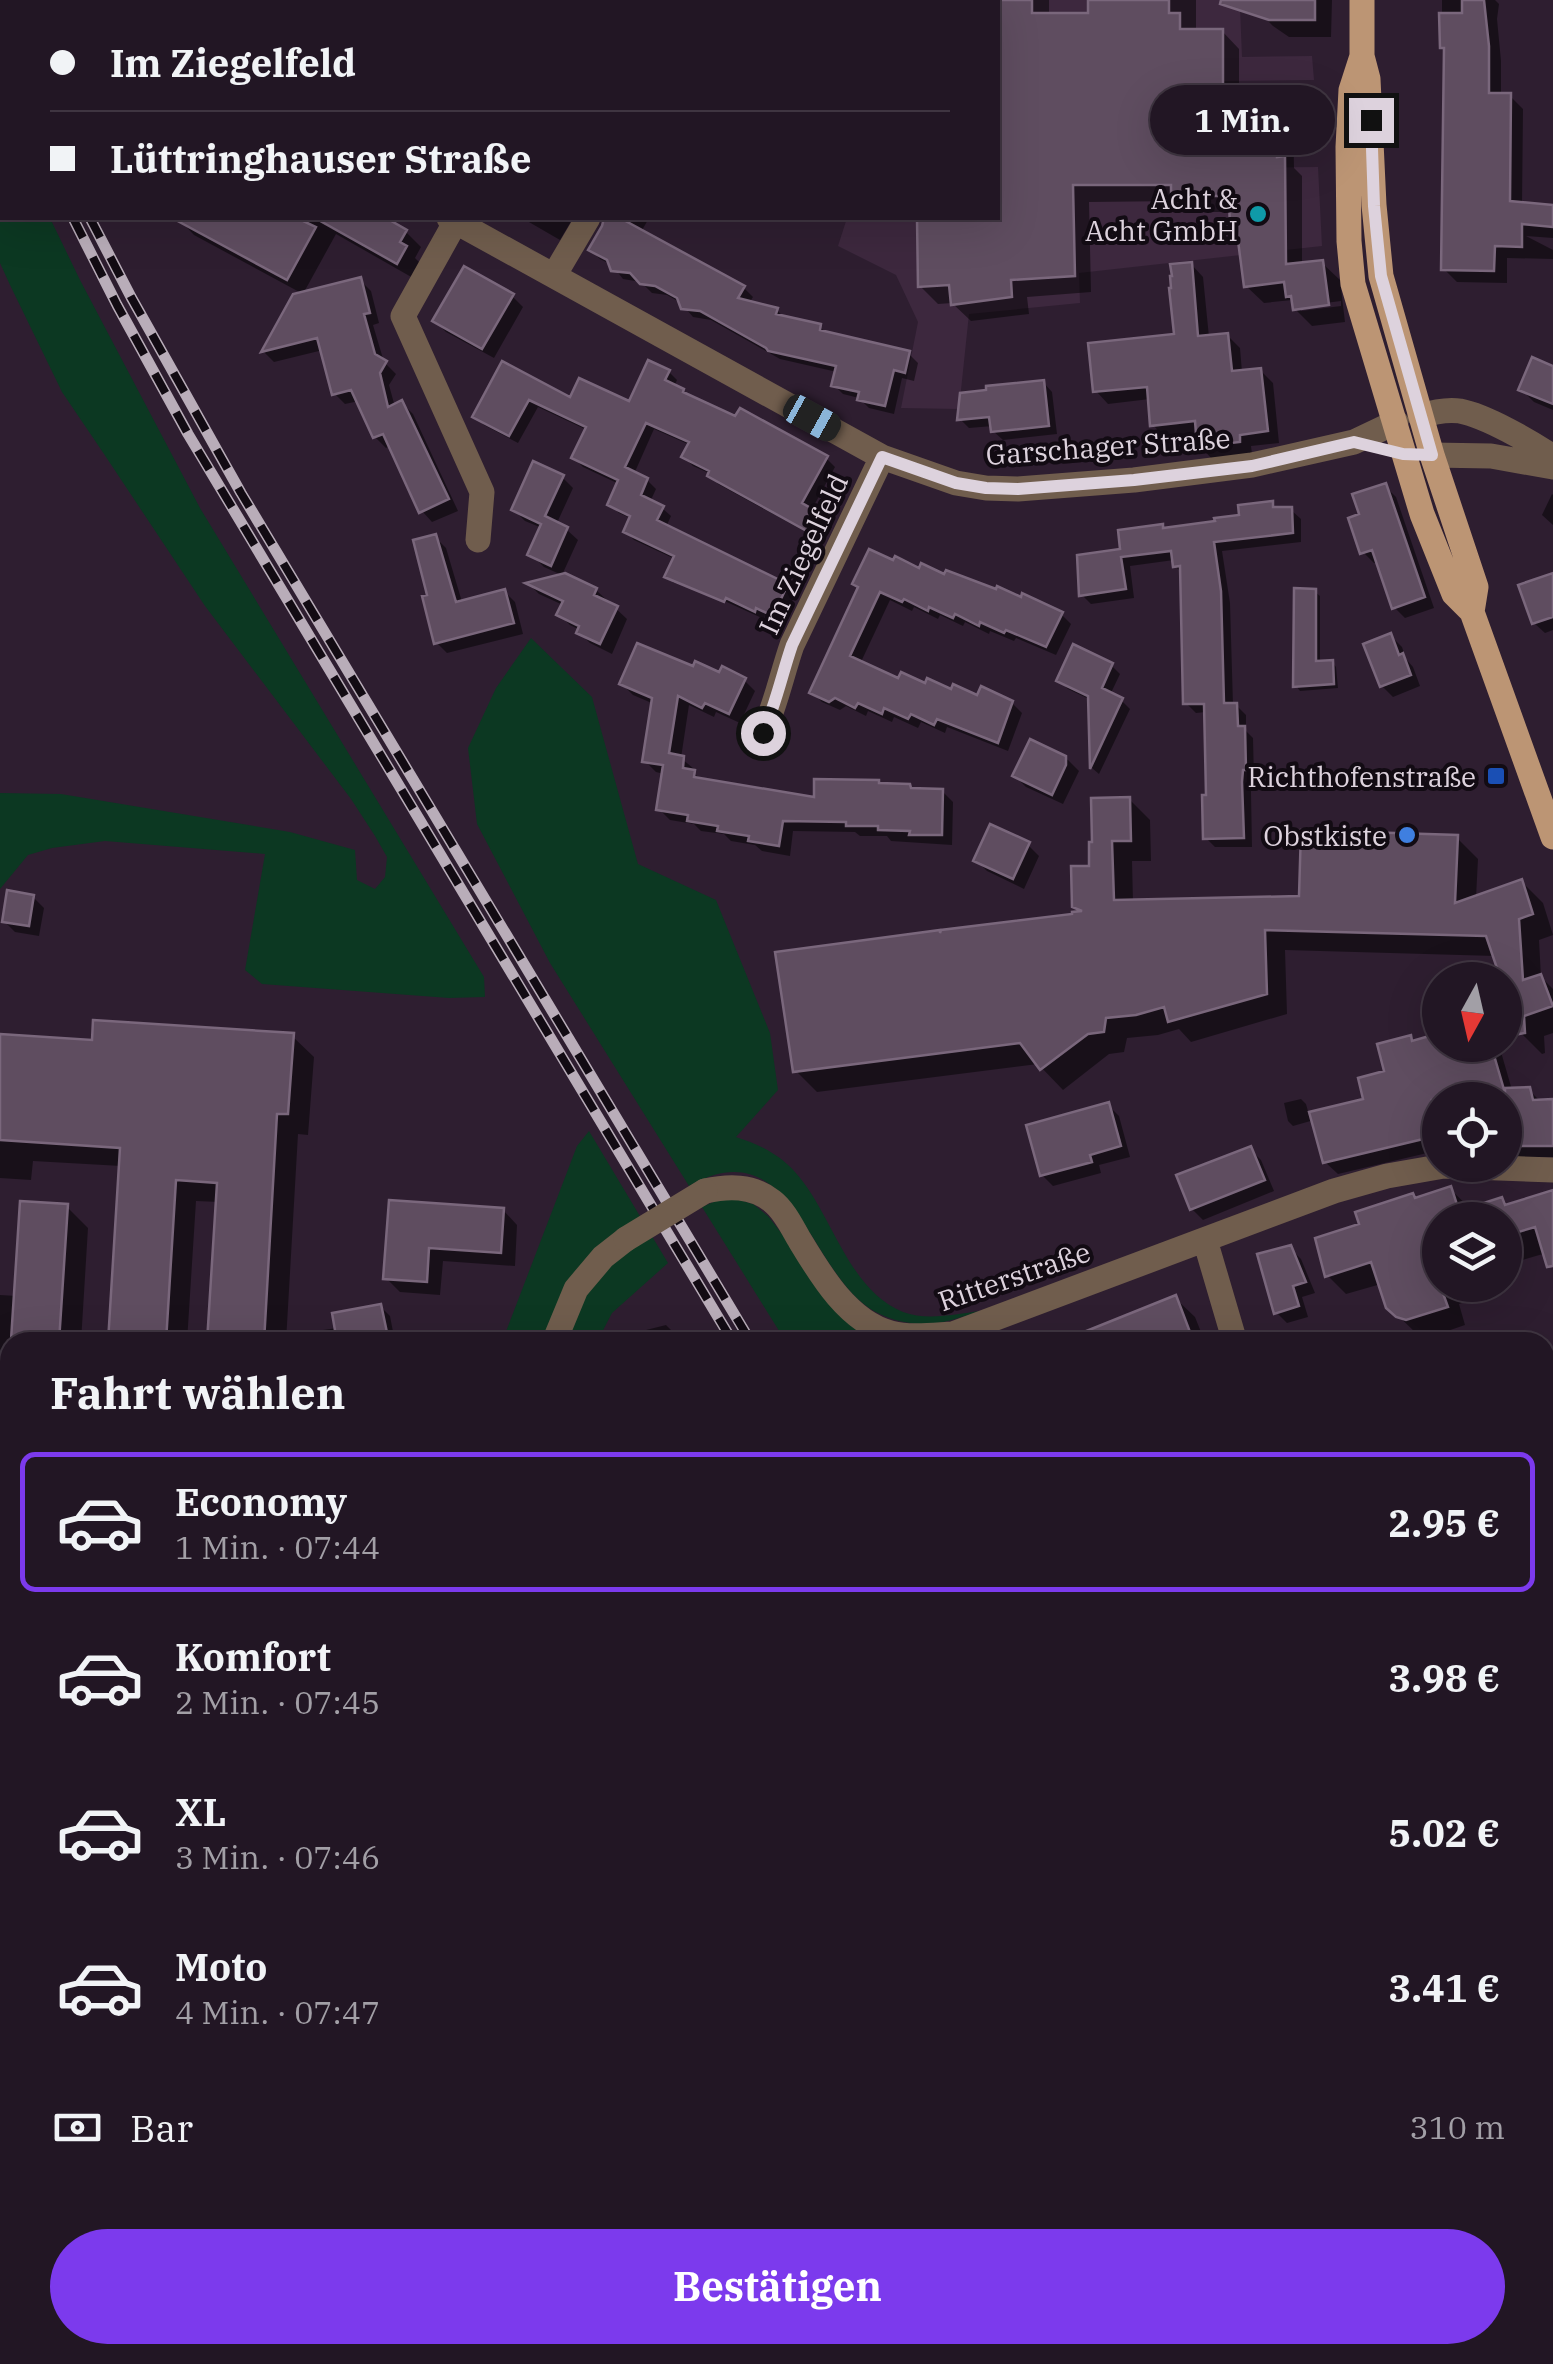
<!DOCTYPE html>
<html lang="de">
<head>
<meta charset="utf-8">
<style>
  :root { --surface:#221624; --page:#2a1f2c; --text:#f1f3f6; --muted:#a29fa6; --line:#3f3541; --accent:#7c3aed }
  body { margin:0; font-family:"IBM Plex Serif",serif; background:var(--page); color:var(--text); height:100vh; display:flex; flex-direction:column; font-size:38px; white-space:nowrap }
  * { box-sizing:border-box; margin:0 }
  p { font-size:32px; color:var(--muted) }
  .icon { flex:none; width:55px; height:55px; fill:none; stroke:currentColor; stroke-width:2; stroke-linecap:round; stroke-linejoin:round }
  .map { position:relative; flex:1; overflow:hidden }
  .side { position:absolute; left:0px; top:1332px; width:1555px; height:1032px; display:flex; flex-direction:column; background:var(--surface); border-radius:30px 30px 0 0; box-shadow:0 10px 40px #0002,0 0 0 2px var(--line) }
  .side>* { flex:none }
  .hud { position:absolute; left:0px; top:0px; width:1000px; height:220px; box-shadow:0 10px 40px #0002,0 0 0 2px var(--line); display:grid; align-content:center; height:220px; padding:0 50px; background:var(--surface) }
  .needle { width:65px; rotate:188deg }
  .tools { position:absolute; left:1422px; top:962px; display:grid; gap:20px }
  .tools a { display:grid; place-items:center; width:100px; height:100px; border-radius:50%; background:var(--surface); box-shadow:0 10px 40px #0002,0 0 0 2px var(--line); font-size:50px }
  .end { position:absolute; width:45px; height:45px; margin:-22px; border:12px solid #ddd2dd; background:#111; box-shadow:0 0 0 5px #111 }
  .from { border-radius:50% }
  .bubble { position:absolute; height:70px; border-radius:35px; background:var(--surface); box-shadow:0 10px 40px #0002,0 0 0 2px var(--line); font-size:32px; font-weight:700; line-height:70px; text-align:center }
  .car { position:absolute; width:30px; height:60px; margin:-30px -15px; border-radius:12px; box-shadow:0 0 8px 2px #0007; background:linear-gradient(#222 24%,#8ab4d8 0 40%,#222 0 76%,#8ab4d8 0 86%,#222 0) }
  .hud b { display:flex; align-items:center; gap:35px; height:95px; font-size:38px }
  .hud b+b { border-top:2px solid var(--line) }
  .hud i { width:25px; height:25px; background:var(--text) }
  ul { padding:0; list-style:none }
  li { display:flex; align-items:center; gap:30px; height:140px; margin:0 20px 15px; padding:0 30px; border:5px solid transparent; border-radius:15px }
  li div { flex:1 }
  li b { display:block; font-size:38px }
  li em { font-style:normal; font-weight:700 }
  li.active { border-color:var(--accent) }
  li>.icon { width:90px; height:90px; stroke-width:1.5 }
  h2 { padding:0 50px; font-size:45px; line-height:120px }
  .pay { display:flex; align-items:center; gap:25px; height:110px; padding:0 50px; font-size:38px }
  .pay p { margin-inline-start:auto }
  .action { display:flex; gap:20px; margin-top:auto; padding:20px 50px }
  .action a { flex:1; height:115px; border-radius:60px; background:var(--accent); color:#fff; font-size:40px; font-weight:700; line-height:115px; text-align:center }
  .map>svg:first-child { display:block }
  .built { fill:#3d283e }
  .green { fill:#0c3822 }
  .shadow { fill:#0007; fill-rule:evenodd }
  .lines { fill:none; stroke-linecap:round; stroke-linejoin:round }
  .stream { stroke:#424360; stroke-width:8 }
  .building { fill:#5f4d60; stroke:#7a677c; stroke-width:2.5 }
  .minor { stroke:#705d4d; stroke-width:25 }
  .major { stroke:#bc9574; stroke-width:25 }
  .rail-casing { stroke:#b9adb9; stroke-width:11 }
  .rail { stroke:#120b13; stroke-width:8; stroke-dasharray:22; stroke-linecap:butt }
  .minor-bridge { stroke:#705d4d; stroke-width:25 }
  .route { stroke:#ddd2dd; stroke-width:12 }
  .culture-dot { fill:#0f9aa8; stroke:#120b13; stroke-width:4 }
  .transit-dot { fill:#1a4fb4; stroke:#120b13; stroke-width:4 }
  .shop-dot { fill:#3f7fe0; stroke:#120b13; stroke-width:4 }
  .labels { text-anchor:middle; dominant-baseline:central; stroke-width:8; stroke-linejoin:round; paint-order:stroke }
  .poi-label { font-size:28px; fill:#ddd2dd; stroke:#120b13; text-anchor:end }
  .street-label { font-size:28px; fill:#ddd2dd; stroke:#120b13 }
</style>
</head>
<body>
<div class="map">
<svg width="1553" height="2364" viewBox="0 0 1553 2364">
  <rect width="100%" height="100%" fill="#2e1e30"/>
  <!-- built -->
  <path class="built" d="M912 0H1221V5L1240 7 1242 57 1312 56 1314 80 1223 81 1224 168 1318 167 1322 246 1079 273 1080 303 969 314 959 409 901 408 918 322 896 275 838 246 847 218H998V2H912Z"/>
  <!-- green -->
  <path class="green" d="M0 112 2 118V218H50L80 280 200 508 484 977 485 997 449 998 262 984 245 970 265 854 105 841 52 848 28 855 0 889V793L61 794 290 832 355 850 357 880 375 889 385 877 387 857 375 836 351 799 205 606 104 454 62 392 10 285 0 263Z
    M531 638 592 697 638 864 716 900 770 1033 778 1090 736 1137C758 1144 779 1154 795 1172 833 1214 847 1289 903 1312 927 1321 956 1314 980 1311 961 1317 941 1325 921 1324 903 1323 884 1318 869 1308 807 1266 791 1128 689 1186L550 963 477 824 468 748 496 688Z
    M589 1131 668 1263 612 1313 597 1342H502L577 1146Z
    M736 1199 753 1204 768 1216 786 1239 894 1342H786L702 1207 718 1200Z
    M0 1936H10V2355H292L279 2364H0Z
    M1219 2355H1355L1358 2364H1223Z"/>
  <!-- shadow -->
  <path class="shadow" d="M156 0H248L253 2H155Z
    M404 0H458L464 2H403Z
    M487 0H519L524 2H486Z
    M954 0H1049V16H1091V0H1196V31H1222L1239 49V98L1276 97 1293 115 1294 168 1302 176V265L1322 263 1340 280 1345 322 1312 326 1295 309 1292 300 1264 303 1246 286 1241 241 1232 232V212H1191L1180 201 1089 202 1091 292 1027 297 1029 314 971 321 952 303 938 304 920 286V218H998V2H954ZM1341 301V306L1301 311V306Z
    M1240 0H1332L1331 37H1289L1273 26 1255 8Z
    M1442 0H1495L1499 4 1497 19 1501 61V96H1510L1523 109 1522 205 1553 207V238L1526 236 1553 250V259L1507 258V283L1457 282 1444 269 1446 51 1442 47Z
    M180 218H381L406 232 421 247 415 258 421 264 413 278 336 234 303 294 360 280 371 291 379 323 373 325 384 362 396 374 389 385 395 407 402 403 413 414 458 511 432 522 422 511 392 445 386 448 375 437 359 401 345 404 334 393 323 350 274 362 264 352 294 296 303 294 194 235 179 219Z
    M522 218H573L560 240Z
    M608 218H649L641 232 744 288 753 297 749 303 777 310 785 319 820 327 827 334 908 353 918 363 914 381 902 378 894 414 869 408 859 398 843 394 834 385 837 372 780 359 711 320 693 317 681 303 667 295 652 293 641 282 623 279 612 265 600 259 591 250Z
    M1191 264 1203 277 1209 337 1227 335 1240 348 1242 372 1260 370 1273 383 1279 443 1251 446 1252 454 1212 459 1200 446 1198 434 1165 438 1153 425 1150 399 1108 404 1096 391 1177 336Z
    M512 296 523 307 494 358 446 332 435 321Z
    M504 365 571 401 630 404 669 372 677 380 674 387 689 397 826 458 835 467 811 511 832 527 824 542 718 484 711 474 693 466 684 457 690 445 654 429 634 474 647 480 656 489 650 502 662 508 671 516 666 527 787 586 795 595 782 623 765 615 764 619 674 578V583L667 576 675 559 634 540 626 532 632 519 619 513 610 504 619 484 583 467 574 458 587 430 538 407 518 443 484 425 476 417Z
    M1553 367V410L1534 402 1521 389Z
    M1043 382 1052 392 1057 434 1003 440 993 431V426L969 428 960 419Z
    M562 477 573 488 556 525 567 530 578 540 562 575 596 590 627 619 612 654 590 643 579 632 580 630 570 625 559 614 563 605 539 594 530 585 564 576 544 567 532 555 542 528 525 521 514 510Z
    M1385 486 1396 497 1434 608 1405 618 1394 607 1378 562 1374 563 1363 552 1362 515Z
    M1552 494 1553 495V525L1542 515Z
    M1272 504 1278 510H1291L1301 519V542L1222 551 1230 603 1233 705H1236L1246 715V731L1253 738 1254 779H1251V793L1252 847H1215L1206 838 1208 797 1206 712 1196 713 1186 703 1183 574 1175 566 1174 560 1130 566 1134 598 1091 604 1081 594 1123 551 1162 526 1165 530 1241 517Z
    M435 537 446 548 462 602 504 591 515 602 523 634 447 653 436 642 430 597Z
    M920 571 1061 614 1071 624 1056 655 1016 638 1014 641 990 631 989 634 965 622 963 626 940 615 938 619 914 607 912 611 890 600 860 664 899 682 1012 703 1022 713 1008 751 947 727 945 733 921 722 918 728 894 717 892 722 868 711 866 716 846 706 840 710 822 702 812 692 860 588Z
    M1553 576V630L1545 633 1534 623Z
    M1315 592 1320 596V663L1332 662 1336 667 1338 688 1300 691 1296 686Z
    M1391 636 1402 647 1406 659 1413 667 1420 686 1393 697 1382 686Z
    M1111 665 1120 674 1110 695 1121 700 1130 709 1099 774 1092 768 1091 700 1068 689 1059 681Z
    M720 675 744 680 755 691 740 723 716 712 714 717 689 705 681 758 694 769V773L702 781 816 800 881 785 914 791H942L953 802 952 845 891 841 887 836H860L855 832 793 831 790 856 762 851 755 845 731 841 724 834 701 831 694 824 670 820 659 809 664 774 656 772 645 761 654 704 633 695 622 684Z
    M1031 743 1068 760 1079 771 1063 804 1026 787 1015 776Z
    M1129 799 1150 820 1151 861H1132L1133 902 1301 898 1457 838 1478 859 1476 898 1522 882 1543 903 1553 935 1539 940 1541 977 1553 989V1033L1544 1036 1545 1053 1542 1054 1521 1033 1495 956 1285 950 1287 1014 1191 1042 1179 1029 1158 1035 1127 1038 1124 1052 1109 1054 1063 1090 1038 1064 817 1092 796 1071 942 935 1083 913 1075 906 1092 868Z
    M1028 845 1039 856 1024 889 987 871 976 860Z
    M33 897 44 908 39 936 15 932 4 921Z
    M0 1036 94 1043 292 1036 314 1057 308 1135 298 1134 286 1342H210L219 1202 196 1201 187 1342H110L121 1166 33 1161 31 1180 0 1178Z
    M1440 1036V1045H1499L1512 1090H1529L1541 1102H1553V1157H1505V1100H1440V1150L1338 1174 1325 1162 1314 1120 1293 1126 1288 1121 1284 1103 1301 1099 1306 1104 1309 1115 1366 1101 1410 1038 1415 1042Z
    M1108 1105 1119 1116 1130 1157 1099 1165 1101 1173 1053 1186 1042 1175Z
    M1250 1149 1261 1160 1274 1191 1203 1220 1192 1209 1179 1177Z
    M1450 1189 1470 1208 1502 1200 1508 1206 1553 1194V1251L1505 1265V1220H1440V1285H1494L1496 1292 1459 1304 1465 1325 1427 1338 1418 1335 1388 1306 1381 1284 1346 1294 1327 1275 1362 1226 1417 1200Z
    M391 1202 503 1210 517 1225 515 1266 443 1261 440 1295 400 1292 386 1278Z
    M67 1207 88 1228 81 1342H10V1359L0 1358V1295L17 1296Z
    M1290 1248 1301 1259 1315 1293 1302 1297 1308 1317 1287 1323 1276 1312Z
    M1175 1298 1195 1317 1205 1342H1058L1061 1336 1069 1333 1074 1336 1108 1324Z
    M380 1306 390 1316 395 1342H325L323 1330 337 1328Z
    M666 1325 677 1336 679 1342H620L618 1337Z
    M454 1336 461 1342H421Z
    M1510 1337 1515 1342H1494Z
    M1553 1516V1599L1545 1601V1518Z
    M1553 1671V1717L1545 1719V1674Z
    M10 1684V1742L2 1741 4 1865H0V1686Z
    M1553 1777V1846L1547 1847 1545 1845V1779Z
    M1553 2103V2156L1545 2114V2105Z
    M1553 2333V2350L1545 2342Z
    M1366 2355H1469L1460 2364H1368Z"/>
  <g class="lines">
    <!-- stream -->
    <path class="stream" d="M883 2364 887 2355"/>
  </g>
  <!-- building -->
  <path class="building" d="M998 0H1032V13H1088V0H1169V13H1180V29H1223V95H1277V157L1285 156 1286 264 1323 260 1329 305 1293 310 1291 296 1286 297 1284 282 1244 287 1237 233H1230L1229 196H1171V185H1073L1075 276 1011 280 1012 297 951 305 949 285 918 287 917 218H998Z
    M1221 0H1315V20H1269L1220 4Z
    M1462 0H1484L1489 46V93H1511L1510 201 1553 205V227L1522 224V247L1495 246 1494 271 1441 270 1444 48H1440L1439 13H1462Z
    M172 218H297L316 227 287 280Z
    M315 218H386L407 230 400 242 407 246 397 264Z
    M604 218H620L745 286 738 298 778 308 776 314 821 324 820 330 910 351 905 373 894 370 885 406 857 400 859 392 831 386 836 366 768 351 766 348 700 311 681 309 677 298 655 286 640 284 630 273 611 271 607 260 588 250 602 226Z
    M1192 262 1198 336 1228 333 1232 371 1261 368 1268 431 1240 435V442L1197 447 1195 421 1150 426 1147 387 1093 392 1088 343 1174 334 1169 288H1171L1170 276H1172L1170 264Z
    M464 266 514 294 482 349 432 321Z
    M361 277 370 313 364 314 375 354 387 361 380 373 388 407 402 400 449 499 419 513 383 434 373 438 351 390 332 395 317 338 261 352 293 294Z
    M1532 357 1553 366V404L1518 390Z
    M648 360 670 370 665 380 684 389 683 392 735 416 740 408 828 456 802 503 825 516 814 535 707 476 709 471 681 457 689 442 646 423 625 467 648 478 641 495 664 506 657 520 788 584 773 616 756 608 755 612 726 598 724 602 664 577 674 556 623 532 630 516 607 505 618 480 571 458 586 427 529 400 509 436 472 417 502 361 570 397 579 378 629 401Z
    M1044 380 1049 426 991 432 989 417 957 420 960 393 986 390V386Z
    M533 461 564 475 545 516 568 527 551 566 527 555 541 524 511 510Z
    M1386 483 1425 597 1392 609 1372 550 1360 554 1348 518 1359 514 1352 494Z
    M1273 501V507H1292L1293 533 1214 542 1221 591 1224 703H1237L1238 726H1245L1246 770H1243L1242 782 1244 838 1203 839 1202 795H1206L1204 704H1183L1180 566 1173 567 1171 551 1121 557 1126 589 1079 596 1077 555 1120 549 1118 530 1163 524V528L1215 521 1214 518 1239 515 1238 505Z
    M436 534 456 602 505 589 514 623 434 644 422 596 427 595 413 540Z
    M869 549 893 560 895 556 919 568 921 563 944 574 946 570 996 589 997 586 1021 597 1022 593 1063 612 1046 647 1006 630 1004 633 980 622 979 626 955 614 953 618 929 607 928 611 904 599 902 602 880 592 850 656 898 678 901 672 925 683 927 678 951 689 953 684 977 695 981 686 1013 701 998 743 937 719 934 725 911 714 908 719 884 708 882 714 858 703 855 708 835 698 829 702 809 693 858 587 852 584Z
    M565 573 597 588 594 595 618 606 600 644 576 633 579 626 556 615 563 601 525 583Z
    M1553 573V617L1532 624 1518 585Z
    M1294 588 1316 589V661L1333 660 1334 684 1293 687Z
    M1391 633 1399 655 1403 653 1411 675 1380 687 1363 644Z
    M637 643 693 666 695 661 719 672 722 666 746 678 729 714 705 703 702 708 678 696 669 753 684 756 683 768 695 770 694 777 814 797V779L879 780V783L910 784 911 788 943 789 942 835H909L910 831 878 830V826H846V822L783 821 779 846 748 841 749 836 717 831 718 826 687 821 688 815 656 810 663 765 642 762 652 698 619 684Z
    M1073 644 1113 663 1102 688 1123 698 1090 769 1088 696 1056 681Z
    M1030 739 1066 756V765L1052 795 1012 776Z
    M1130 797 1131 841H1112L1114 900 1299 896 1301 830 1458 835 1455 903 1522 879 1533 914 1519 919 1523 980 1541 974 1553 1006 1524 1016 1525 1033 1519 1034 1505 993V980H1501L1486 936 1265 930 1267 994 1168 1022 1164 1007 1136 1015 1106 1018 1104 1032 1088 1034 1040 1070 1020 1043 793 1072 775 952 940 930V933L941 930 1072 914V912L1082 911 1072 907 1071 866H1089V842H1092L1091 798Z
    M990 824 1030 842 1013 879 973 861Z
    M7 890 34 895 29 926 2 922Z
    M93 1020 294 1033 288 1114H277L264 1342H207L217 1183 176 1180 166 1342H108L120 1148 0 1140V1034L92 1040Z
    M1440 1033V1045H1491L1505 1093V1088L1530 1087 1533 1100 1553 1099V1146H1505V1100H1432L1440 1135 1323 1163 1309 1112 1363 1099 1358 1078 1384 1071 1377 1044 1411 1035 1412 1041Z
    M1109 1102 1121 1146 1090 1155 1092 1162 1040 1176 1026 1125Z
    M1251 1146 1265 1180 1190 1210 1176 1175Z
    M1451 1186 1459 1211 1502 1197 1505 1205 1553 1190V1266L1547 1267 1535 1227 1505 1236V1220H1440V1285L1448 1307 1406 1320 1396 1317 1386 1308 1371 1262 1325 1277 1315 1238 1359 1224 1355 1212 1413 1193 1415 1198Z
    M389 1200 504 1208 501 1253 429 1248 427 1282 383 1279Z
    M20 1201 68 1204 59 1342 11 1340Z
    M1291 1245 1306 1282 1293 1286 1299 1306 1274 1314 1257 1254Z
    M1176 1295 1190 1332 1179 1337 1181 1342H1059Z
    M381 1304 389 1342H337L332 1313Z"/>
  <g class="lines">
    <!-- minor -->
    <path class="minor" d="M76 0 78 2
      M449 218 882 457 956 483 986 488 1018 489 1134 480 1252 465 1354 442 1396 422
      M456 221 403 316 482 492 478 540
      M555 274 588 218
      M1420 416C1433 412 1447 409 1460 411 1486 416 1531 442 1553 457
      M1432 455 1491 456 1553 467
      M763 733C776 704 782 674 792 645L882 457
      M705 1191C728 1186 752 1185 772 1201 784 1210 792 1227 799 1239 820 1274 848 1322 891 1333 910 1338 933 1335 953 1334L1334 1191 1387 1176 1444 1166 1553 1170
      M1205 1240 1235 1342
      M554 1342 576 1289 603 1257 626 1239
      M0 1530 10 1528
      M1545 1630 1553 1628
      M1545 2204 1553 2212"/>
    <!-- major -->
    <path class="major" d="M1362 0V56L1368 79 1374 205 1381 276 1432 455 1476 587 1472 612
      M1362 56 1351 90 1348 147 1349 241 1353 284 1422 514 1454 594 1472 612 1553 837"/>
    <defs>
      <path id="rail" d="M0 14 2 21
        M0 56 2 62
        M73 218 117 305 188 434 733 1342
        M90 218 131 297 241 493 751 1342
        M1293 2355 1296 2364
        M1310 2355 1314 2364"/>
    </defs>
    <!-- rail casing -->
    <use href="#rail" class="rail-casing"/>
    <!-- rail -->
    <use href="#rail" class="rail"/>
    <!-- minor-bridge -->
    <path class="minor-bridge" d="M626 1239 705 1191"/>
  </g>
  <g class="lines">
    <!-- route -->
    <path class="route" d="M763 733C776 704 782 674 792 645L882 457 956 483 986 488 1018 489 1134 480 1252 466 1354 442 1403 454 1432 455 1381 276 1374 206 1371 120"/>
  </g>
  <!-- markers -->
  <circle class="culture-dot" cx="1258" cy="214" r="10"/>
  <rect class="transit-dot" x="1486" y="766" width="20" height="20" rx="5"/>
  <circle class="shop-dot" cx="1407" cy="835" r="10"/>
  <g class="labels">
    <!-- poi labels -->
    <g class="poi-label">
      <text x="1238" y="198">Acht &amp;<tspan x="1238" dy="32">Acht GmbH</tspan></text>
      <text x="1476" y="776">Richthofenstraße</text>
      <text x="1387" y="835">Obstkiste</text>
    </g>
    <!-- street labels -->
    <g class="street-label">
      <text transform="translate(1108 446) rotate(-4)">Garschager Straße</text>
      <text transform="translate(803 554) rotate(-65)">Im Ziegelfeld</text>
      <text transform="translate(1014 1276) rotate(-19)">Ritterstraße</text>
    </g>
  </g>
</svg>
<div class="tools">
<a><svg class="needle" viewBox="-14 -14 28 28"><path d="M0-13l5 13h-10z" fill="#e53935"/><path d="M0 13l5-13h-10z" fill="#a29fa6"/></svg></a>
<a><svg class="icon" aria-label="locate" viewBox="0 0 24 24"><circle cx="12" cy="12" r="6"/><path d="M12 2v4M12 18v4M2 12h4M18 12h4"/></svg></a>
<a><svg class="icon" aria-label="layers" viewBox="0 0 24 24"><path d="M12 4l9 5-9 5-9-5zM3 14l9 5 9-5"/></svg></a>
</div>
<i class="end from" style="left:763px;top:733px"></i>
<i class="end" style="left:1371px;top:120px"></i>
<div class="bubble" style="left:1150px;top:85px;width:185px">1 Min.</div>
<i class="car" style="left:812px;top:418px;rotate:119deg"></i>
<div class="hud">
<b><i class="from"></i>Im Ziegelfeld</b>
<b><i></i>Lüttringhauser Straße</b>
</div>
<section class="side">
<h2>Fahrt wählen</h2>
<ul>
<li class="active"><svg class="icon" aria-label="car" viewBox="0 0 24 24"><path d="M5 17H2v-5l4-1 3-4h7l3 4 3 1v5h-3M9 17h6M6 11h13"/><circle cx="7" cy="17" r="2"/><circle cx="17" cy="17" r="2"/></svg><div><b>Economy</b><p>1 Min. · 07:44</p></div><em>2.95 €</em></li>
<li><svg class="icon" aria-label="car" viewBox="0 0 24 24"><path d="M5 17H2v-5l4-1 3-4h7l3 4 3 1v5h-3M9 17h6M6 11h13"/><circle cx="7" cy="17" r="2"/><circle cx="17" cy="17" r="2"/></svg><div><b>Komfort</b><p>2 Min. · 07:45</p></div><em>3.98 €</em></li>
<li><svg class="icon" aria-label="car" viewBox="0 0 24 24"><path d="M5 17H2v-5l4-1 3-4h7l3 4 3 1v5h-3M9 17h6M6 11h13"/><circle cx="7" cy="17" r="2"/><circle cx="17" cy="17" r="2"/></svg><div><b>XL</b><p>3 Min. · 07:46</p></div><em>5.02 €</em></li>
<li><svg class="icon" aria-label="car" viewBox="0 0 24 24"><path d="M5 17H2v-5l4-1 3-4h7l3 4 3 1v5h-3M9 17h6M6 11h13"/><circle cx="7" cy="17" r="2"/><circle cx="17" cy="17" r="2"/></svg><div><b>Moto</b><p>4 Min. · 07:47</p></div><em>3.41 €</em></li>
</ul>
<div class="pay"><svg class="icon" aria-label="cash" viewBox="0 0 24 24"><path d="M3 7h18v10H3z"/><circle cx="12" cy="12" r="2"/></svg>Bar<p>310 m</p></div>
<div class="action"><a>Bestätigen</a></div>
</section>
</div>
</body>
</html>
